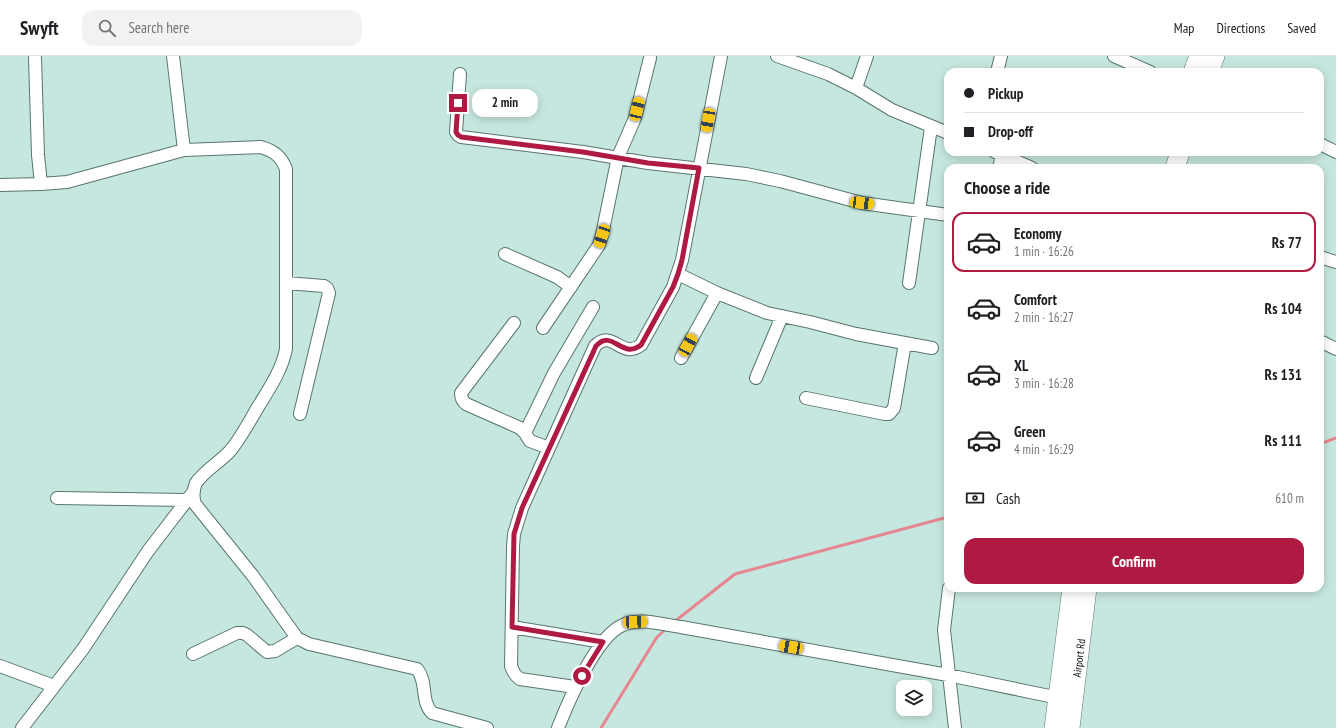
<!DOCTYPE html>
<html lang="en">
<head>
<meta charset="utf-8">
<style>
  :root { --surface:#fff; --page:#f2f2f2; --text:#202124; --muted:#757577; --line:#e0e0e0; --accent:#ae1a42 }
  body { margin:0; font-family:"PT Sans Narrow",sans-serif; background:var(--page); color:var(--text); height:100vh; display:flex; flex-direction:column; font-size:15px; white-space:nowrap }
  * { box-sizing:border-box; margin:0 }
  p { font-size:13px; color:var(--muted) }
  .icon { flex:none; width:22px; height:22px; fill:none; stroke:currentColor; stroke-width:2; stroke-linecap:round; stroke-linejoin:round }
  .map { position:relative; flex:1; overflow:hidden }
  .panel { position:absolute; left:944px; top:108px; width:380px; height:428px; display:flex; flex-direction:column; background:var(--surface); border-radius:12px; box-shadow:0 2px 10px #0003 }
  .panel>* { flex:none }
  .banner { position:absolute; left:944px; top:12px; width:380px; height:88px; border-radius:12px; box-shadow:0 2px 10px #0003; display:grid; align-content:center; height:88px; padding:0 20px; background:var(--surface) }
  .tools { position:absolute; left:896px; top:624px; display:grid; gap:8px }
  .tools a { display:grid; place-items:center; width:36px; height:36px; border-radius:8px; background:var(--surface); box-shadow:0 2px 10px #0003; font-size:20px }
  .end { position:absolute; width:18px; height:18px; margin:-9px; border:5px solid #ae1a42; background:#fff; box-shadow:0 0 0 2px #fff }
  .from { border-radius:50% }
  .bubble { position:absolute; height:28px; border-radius:12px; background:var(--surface); box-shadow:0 2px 10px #0003; font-size:13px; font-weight:800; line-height:28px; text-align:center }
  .car { position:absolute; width:12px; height:24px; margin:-12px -6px; border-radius:5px; box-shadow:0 0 3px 1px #0007; background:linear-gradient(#f5c518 24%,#345 0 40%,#f5c518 0 76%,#345 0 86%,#f5c518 0) }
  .banner b { display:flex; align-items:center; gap:14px; height:38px; font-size:15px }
  .banner b+b { border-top:1px solid var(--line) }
  .banner i { width:10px; height:10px; background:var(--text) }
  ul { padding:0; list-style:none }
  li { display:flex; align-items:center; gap:12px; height:60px; margin:0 8px 6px; padding:0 12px; border:2px solid transparent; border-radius:12px }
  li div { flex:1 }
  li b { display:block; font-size:15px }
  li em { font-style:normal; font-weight:800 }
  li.active { border-color:var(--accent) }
  li>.icon { width:36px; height:36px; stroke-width:1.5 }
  h2 { padding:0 20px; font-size:18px; line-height:48px }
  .pay { display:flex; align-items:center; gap:10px; height:44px; padding:0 20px; font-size:15px }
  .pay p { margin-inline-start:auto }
  .button { display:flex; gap:8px; margin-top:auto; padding:8px 20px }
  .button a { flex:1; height:46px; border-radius:12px; background:var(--accent); color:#fff; font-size:16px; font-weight:800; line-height:46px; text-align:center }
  header { display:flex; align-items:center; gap:24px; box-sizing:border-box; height:56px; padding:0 20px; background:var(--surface); border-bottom:1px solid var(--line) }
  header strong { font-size:19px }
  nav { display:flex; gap:22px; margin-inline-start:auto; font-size:14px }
  .search { width:280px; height:36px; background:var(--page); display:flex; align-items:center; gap:10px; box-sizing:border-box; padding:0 14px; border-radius:12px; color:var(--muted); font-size:15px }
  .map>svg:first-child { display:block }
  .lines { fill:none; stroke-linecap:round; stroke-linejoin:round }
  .stream { stroke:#e68690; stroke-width:3 }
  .minor-casing { stroke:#58756e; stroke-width:14 }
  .primary-casing { stroke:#58756e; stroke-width:20 }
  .minor { stroke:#fff; stroke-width:12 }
  .primary { stroke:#fff; stroke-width:19 }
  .route { stroke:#ae1a42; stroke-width:5 }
  .labels { text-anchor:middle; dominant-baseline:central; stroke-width:4; stroke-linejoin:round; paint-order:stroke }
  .street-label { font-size:11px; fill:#040e0c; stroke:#fff }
</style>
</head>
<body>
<header>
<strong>Swyft</strong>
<div class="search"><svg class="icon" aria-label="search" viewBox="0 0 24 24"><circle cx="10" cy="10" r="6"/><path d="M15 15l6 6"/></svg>Search here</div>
<nav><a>Map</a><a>Directions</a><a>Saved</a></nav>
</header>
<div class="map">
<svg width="1336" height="672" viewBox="0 0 1336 672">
  <rect width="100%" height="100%" fill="#c6e7df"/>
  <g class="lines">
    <!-- stream -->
    <path class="stream" d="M1320 388 1336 382
      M674 566 735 518 948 461
      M601 672 657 581 667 572"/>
    <defs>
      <path id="minor" d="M173 0 184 94
        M777 0 828 18 856 32 892 54 948 77
        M1114 0 1150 16
        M35 2 38 99 41 128
        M997 16 1001 0
        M460 18 456 76 458 79 461 81 583 96 648 107 746 118 780 125 862 147 948 159
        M856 32 867 0
        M1320 88 1336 96
        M995 96 1032 112
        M999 112 1002 99
        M0 129 41 128 67 126 184 94 261 91C274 95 281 100 286 113V293C282 314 269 333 258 351 249 366 241 382 230 395 220 406 204 415 196 427 193 434 193 442 195 448L253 520 297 582 309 588 417 613C428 626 420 644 432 657L487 672
        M505 198 557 221 571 231
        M1320 201 1336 206
        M678 218 717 237 767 257 810 266 856 278 932 292
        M286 227 324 230 327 232 329 237 300 358
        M909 227 931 71
        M514 267 461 337C461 342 462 345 466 348L520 372 525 377 530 385 549 392
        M543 272 599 189 602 179 618 101 635 62 650 2
        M1320 285 1336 293
        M681 302 717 237
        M756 322 782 260
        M806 342 885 358H889L894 352 905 287
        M525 377 554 317 593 251
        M57 442 186 444
        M949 532 944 574 955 672
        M512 571 603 586
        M193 598 237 577H243L247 579 267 596 275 595 297 582
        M0 610 54 630
        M575 631 520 623C515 620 513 616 511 610L513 490 514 478 522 452 595 290C613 272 621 304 641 289L673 231 682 204 721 0
        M22 672 83 593 148 495 194 435
        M558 672C568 646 597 579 623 569 640 561 663 569 681 571L948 619 1064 643"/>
      <path id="primary" d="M1193 16 1199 0
        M1209 16 1215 0
        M1175 112 1180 96
        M1054 672 1072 532
        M1070 672 1087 532"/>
    </defs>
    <!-- minor casing -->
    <use href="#minor" class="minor-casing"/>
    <!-- primary casing -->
    <use href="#primary" class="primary-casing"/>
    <!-- minor -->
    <use href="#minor" class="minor"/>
    <!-- primary -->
    <use href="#primary" class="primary"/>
  </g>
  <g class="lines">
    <!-- route -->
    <path class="route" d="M458 47 456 76 458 79 461 81 583 96 648 107 699 112 682 204 678 218 673 231 641 289C621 304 613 272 596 290L522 452 514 478 512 571 603 586 582 620"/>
  </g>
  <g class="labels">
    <!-- street labels -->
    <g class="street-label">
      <text transform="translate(1079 602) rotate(-83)">Airport Rd</text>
    </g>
  </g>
</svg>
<div class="tools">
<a><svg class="icon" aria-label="layers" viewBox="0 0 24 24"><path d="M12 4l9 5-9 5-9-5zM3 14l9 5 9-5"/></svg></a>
</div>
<i class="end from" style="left:582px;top:620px"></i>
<i class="end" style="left:458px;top:47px"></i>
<div class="bubble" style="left:472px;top:33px;width:66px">2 min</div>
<i class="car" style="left:637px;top:53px;rotate:13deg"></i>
<i class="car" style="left:708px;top:64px;rotate:190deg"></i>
<i class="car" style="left:862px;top:147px;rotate:97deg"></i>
<i class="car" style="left:602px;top:180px;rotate:199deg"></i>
<i class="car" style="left:688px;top:289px;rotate:29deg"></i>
<i class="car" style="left:635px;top:566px;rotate:88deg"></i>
<i class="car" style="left:791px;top:591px;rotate:280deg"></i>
<div class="banner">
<b><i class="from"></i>Pickup</b>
<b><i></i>Drop-off</b>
</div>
<section class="panel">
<h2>Choose a ride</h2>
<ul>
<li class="active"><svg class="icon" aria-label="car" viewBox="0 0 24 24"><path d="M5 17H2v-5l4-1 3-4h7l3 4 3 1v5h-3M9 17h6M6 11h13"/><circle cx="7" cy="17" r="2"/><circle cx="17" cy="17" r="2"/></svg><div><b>Economy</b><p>1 min · 16:26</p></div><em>Rs 77</em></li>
<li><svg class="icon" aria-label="car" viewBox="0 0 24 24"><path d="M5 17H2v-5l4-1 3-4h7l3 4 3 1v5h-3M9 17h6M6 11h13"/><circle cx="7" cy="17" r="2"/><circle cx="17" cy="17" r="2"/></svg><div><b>Comfort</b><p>2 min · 16:27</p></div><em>Rs 104</em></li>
<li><svg class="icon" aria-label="car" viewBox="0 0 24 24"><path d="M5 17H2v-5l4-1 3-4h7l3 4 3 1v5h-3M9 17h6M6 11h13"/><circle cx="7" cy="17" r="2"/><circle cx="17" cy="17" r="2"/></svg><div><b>XL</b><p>3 min · 16:28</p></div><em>Rs 131</em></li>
<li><svg class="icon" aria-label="car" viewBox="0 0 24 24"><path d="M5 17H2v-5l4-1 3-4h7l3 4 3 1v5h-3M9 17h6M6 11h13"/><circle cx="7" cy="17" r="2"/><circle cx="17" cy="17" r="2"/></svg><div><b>Green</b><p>4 min · 16:29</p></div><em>Rs 111</em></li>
</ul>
<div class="pay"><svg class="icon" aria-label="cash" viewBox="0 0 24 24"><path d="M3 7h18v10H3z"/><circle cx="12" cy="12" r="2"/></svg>Cash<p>610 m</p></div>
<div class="button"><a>Confirm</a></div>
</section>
</div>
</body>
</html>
